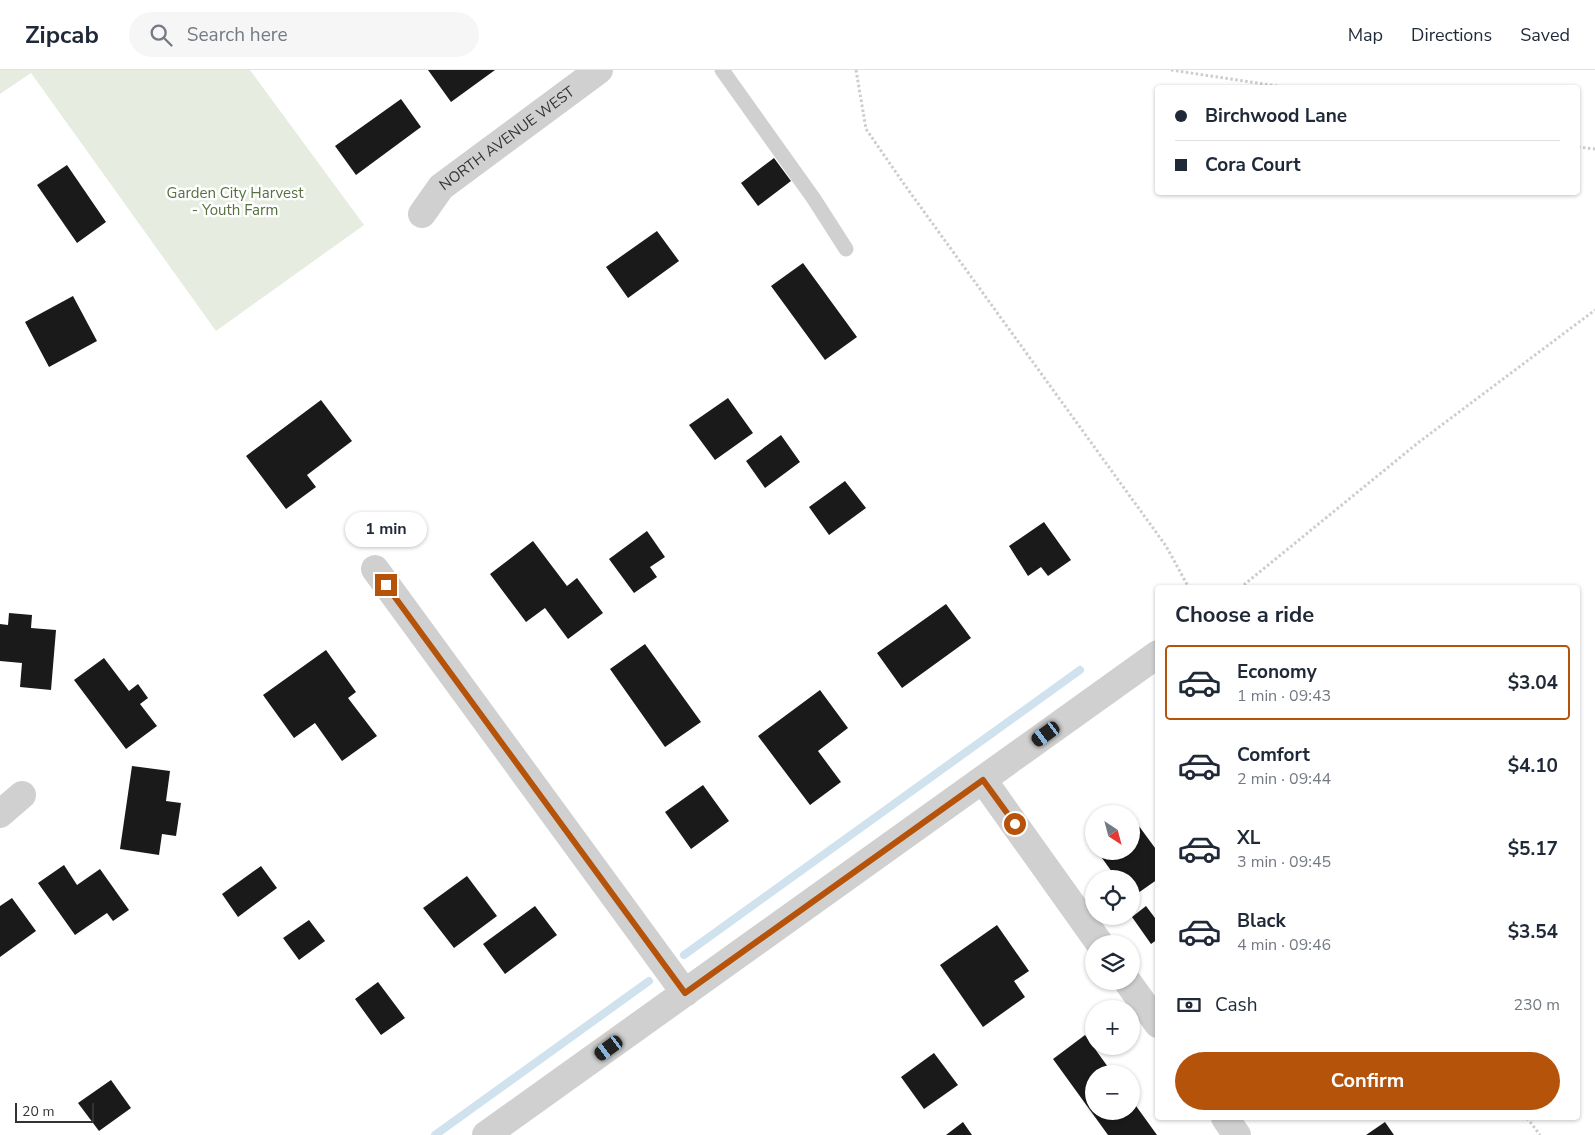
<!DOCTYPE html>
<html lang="en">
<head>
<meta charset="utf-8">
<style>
  :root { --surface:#fff; --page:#f6f6f7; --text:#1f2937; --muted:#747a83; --line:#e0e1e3; --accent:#b45309 }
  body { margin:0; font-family:"Nunito Sans",sans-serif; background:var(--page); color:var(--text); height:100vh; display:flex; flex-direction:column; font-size:19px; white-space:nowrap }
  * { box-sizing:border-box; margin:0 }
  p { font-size:16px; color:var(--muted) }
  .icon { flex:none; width:28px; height:28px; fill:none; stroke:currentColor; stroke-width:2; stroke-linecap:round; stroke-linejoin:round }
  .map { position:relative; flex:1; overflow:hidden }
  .sheet { position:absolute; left:1155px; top:515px; width:425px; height:535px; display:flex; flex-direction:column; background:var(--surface); border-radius:5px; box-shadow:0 1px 4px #0004 }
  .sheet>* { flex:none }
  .guide { position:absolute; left:1155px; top:15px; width:425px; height:110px; border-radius:5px; box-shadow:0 1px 4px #0004; display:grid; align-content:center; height:110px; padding:0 20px; background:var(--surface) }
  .needle { width:32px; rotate:144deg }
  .fabs { position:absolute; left:1085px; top:735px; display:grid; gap:10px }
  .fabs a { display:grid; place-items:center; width:55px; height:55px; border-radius:50%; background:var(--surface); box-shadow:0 1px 4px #0004; font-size:25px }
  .scale { position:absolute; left:15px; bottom:12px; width:79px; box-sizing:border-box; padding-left:5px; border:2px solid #333; border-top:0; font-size:14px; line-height:18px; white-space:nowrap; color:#333; -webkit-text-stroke:4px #fff; paint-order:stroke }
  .end { position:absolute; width:22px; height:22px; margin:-11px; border:6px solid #b45309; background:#fff; box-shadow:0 0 0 2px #fff }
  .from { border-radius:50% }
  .bubble { position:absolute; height:35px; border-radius:18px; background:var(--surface); box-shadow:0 1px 4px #0004; font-size:16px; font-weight:700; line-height:35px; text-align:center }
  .car { position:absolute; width:15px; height:30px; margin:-15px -8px; border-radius:6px; box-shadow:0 0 4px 1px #0007; background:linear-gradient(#222 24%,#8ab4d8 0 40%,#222 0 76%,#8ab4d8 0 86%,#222 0) }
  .guide b { display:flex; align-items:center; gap:18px; height:48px; font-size:19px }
  .guide b+b { border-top:1px solid var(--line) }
  .guide i { width:12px; height:12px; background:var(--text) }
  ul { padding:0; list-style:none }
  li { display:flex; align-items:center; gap:15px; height:75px; margin:0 10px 8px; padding:0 10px; border:2px solid transparent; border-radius:5px }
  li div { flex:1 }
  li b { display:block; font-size:19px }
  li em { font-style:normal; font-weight:700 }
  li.on { border-color:var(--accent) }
  li>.icon { width:45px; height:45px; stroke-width:1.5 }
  h2 { padding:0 20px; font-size:22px; line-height:60px }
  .pay { display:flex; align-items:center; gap:12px; height:55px; padding:0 20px; font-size:19px }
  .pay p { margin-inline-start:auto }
  .button { display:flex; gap:10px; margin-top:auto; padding:10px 20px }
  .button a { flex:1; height:58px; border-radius:30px; background:var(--accent); color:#fff; font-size:20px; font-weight:700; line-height:58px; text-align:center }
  header { display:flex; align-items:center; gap:30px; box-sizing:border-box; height:70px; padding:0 25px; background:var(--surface); border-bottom:1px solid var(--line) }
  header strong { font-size:24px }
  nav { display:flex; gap:28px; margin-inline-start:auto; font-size:18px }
  .search { width:350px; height:45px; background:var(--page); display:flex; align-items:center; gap:12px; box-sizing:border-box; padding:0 18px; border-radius:28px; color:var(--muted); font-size:19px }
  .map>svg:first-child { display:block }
  .green { fill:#e6ecdf }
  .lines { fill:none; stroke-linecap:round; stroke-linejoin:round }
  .stream { stroke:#cfe2ee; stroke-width:8 }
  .building { fill:#1a1a1a }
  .path { stroke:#cdcdcd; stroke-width:3; stroke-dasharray:2.5 2.5; stroke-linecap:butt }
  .lane { stroke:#d0d0d0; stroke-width:15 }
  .street { stroke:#d0d0d0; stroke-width:28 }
  .route { stroke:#b45309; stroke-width:6 }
  .labels { text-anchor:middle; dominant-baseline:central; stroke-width:5; stroke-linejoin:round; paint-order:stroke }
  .street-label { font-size:15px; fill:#333; stroke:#fff }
  .park-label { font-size:15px; fill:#56703f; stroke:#fff }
</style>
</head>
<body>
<header>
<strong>Zipcab</strong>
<div class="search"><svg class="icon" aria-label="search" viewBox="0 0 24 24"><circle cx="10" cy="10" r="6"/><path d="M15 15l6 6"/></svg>Search here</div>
<nav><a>Map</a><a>Directions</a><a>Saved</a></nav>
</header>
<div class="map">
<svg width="1595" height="1065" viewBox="0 0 1595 1065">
  <rect width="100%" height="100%" fill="#fff"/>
  <!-- green -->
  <path class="green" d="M0 0H250L364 155 216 261 31 3 0 24Z"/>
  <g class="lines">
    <!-- stream -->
    <path class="stream" d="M684 885 1080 600
      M435 1065 649 911"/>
  </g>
  <!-- building -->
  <path class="building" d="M428 0H495L451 32Z
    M401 29 421 57 356 105 335 76Z
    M774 88 791 111 758 136 741 113Z
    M67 95 106 152 77 173 37 115Z
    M657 161 679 191 628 228 606 197Z
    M803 193 857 267 825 290 771 216Z
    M73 226 97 271 49 297 25 252Z
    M728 328 753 363 715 390 689 355Z
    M321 330 352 371 307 405 316 417 286 439 246 386Z
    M781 365 800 392 765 418 746 391Z
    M845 411 866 438 829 465 809 437Z
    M1044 452 1071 490 1048 506 1041 497 1028 506 1009 476Z
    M647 461 665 487 650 497 657 507 634 523 609 489Z
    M533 471 567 516 577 508 603 543 568 569 545 538 526 552 490 504Z
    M946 534 971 568 902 618 877 583Z
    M9 543 32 545 31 558 56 560 51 620 20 617 22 593 0 591V554L8 555Z
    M645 574 701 652 665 677 610 599Z
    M326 580 356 622 348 628 377 666 342 691 315 653 294 668 263 625Z
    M104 588 129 621 138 614 148 628 140 634 157 656 126 679 74 610Z
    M820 620 848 658 818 681 841 712 810 735 758 666Z
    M132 696 170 701 166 731 181 733 176 766 162 764 159 785 120 779Z
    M703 715 729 751 691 779 665 742Z
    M1133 748 1158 782V809L1131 828V809H1117L1097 781H1131V750Z
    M64 795 77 815 100 799 129 840 113 851 107 843 75 865 38 813Z
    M261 796 277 818 238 847 222 824Z
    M467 806 497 846 454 878 423 838Z
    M12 828 36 861 0 887V836Z
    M535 836 557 865 505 904 483 874Z
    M1146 836 1158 852V869L1151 874 1132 847Z
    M309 850 325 871 299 890 283 868Z
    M997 855 1029 901 1014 911 1025 927 983 957 940 895Z
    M378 912 405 948 381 965 355 929Z
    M1085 965 1113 1004H1094V1041H1131V1029L1157 1065H1108L1053 989Z
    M934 983 958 1015 924 1039 901 1007Z
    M111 1010 131 1038 99 1061 78 1033Z
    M963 1052 972 1065H946Z
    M1385 1052 1394 1065H1366Z"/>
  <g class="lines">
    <!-- path -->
    <path class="path" d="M856 0 866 59 904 114 1166 476 1189 518
      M1171 0 1290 18
      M1578 77 1595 79
      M1240 518 1419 372 1595 240
      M1527 1048 1540 1065"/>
    <!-- lane -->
    <path class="lane" d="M722 0 814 129 846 179"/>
    <!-- street -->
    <g class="street">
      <path id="s1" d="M422 144 441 117 599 0"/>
      <path d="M375 499 685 923"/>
      <path d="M983 710 1100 874"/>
      <path d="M0 744 22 725"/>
      <path d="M1127 911 1158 954"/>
      <path d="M1225 1048 1237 1065"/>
      <path d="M486 1065 1158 584"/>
    </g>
  </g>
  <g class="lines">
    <!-- route -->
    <path class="route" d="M386 515 685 923 983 710 1015 754"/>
  </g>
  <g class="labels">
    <!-- street labels -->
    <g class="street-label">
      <text stroke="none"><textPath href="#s1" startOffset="115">NORTH AVENUE WEST</textPath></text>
    </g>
    <!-- park labels -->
    <g class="park-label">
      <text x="235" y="123">Garden City Harvest<tspan x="235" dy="17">- Youth Farm</tspan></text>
    </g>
  </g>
</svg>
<div class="fabs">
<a><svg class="needle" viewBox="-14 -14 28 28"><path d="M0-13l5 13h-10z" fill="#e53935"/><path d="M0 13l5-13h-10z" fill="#747a83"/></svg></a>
<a><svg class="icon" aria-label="locate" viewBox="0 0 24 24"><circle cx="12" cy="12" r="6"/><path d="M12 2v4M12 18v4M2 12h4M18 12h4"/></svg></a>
<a><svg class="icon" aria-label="layers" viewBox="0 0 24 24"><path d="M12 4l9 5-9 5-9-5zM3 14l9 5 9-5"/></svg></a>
<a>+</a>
<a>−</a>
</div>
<div class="scale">20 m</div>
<i class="end from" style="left:1015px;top:754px"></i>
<i class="end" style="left:386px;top:515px"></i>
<div class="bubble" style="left:345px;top:442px;width:82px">1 min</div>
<i class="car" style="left:1046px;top:664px;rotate:234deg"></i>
<i class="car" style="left:609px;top:978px;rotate:234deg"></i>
<div class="guide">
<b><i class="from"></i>Birchwood Lane</b>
<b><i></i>Cora Court</b>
</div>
<section class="sheet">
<h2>Choose a ride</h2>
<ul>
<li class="on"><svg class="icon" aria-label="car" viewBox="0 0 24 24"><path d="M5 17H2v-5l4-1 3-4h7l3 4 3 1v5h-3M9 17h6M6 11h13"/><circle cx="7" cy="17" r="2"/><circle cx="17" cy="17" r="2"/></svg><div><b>Economy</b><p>1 min · 09:43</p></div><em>$3.04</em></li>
<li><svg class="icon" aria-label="car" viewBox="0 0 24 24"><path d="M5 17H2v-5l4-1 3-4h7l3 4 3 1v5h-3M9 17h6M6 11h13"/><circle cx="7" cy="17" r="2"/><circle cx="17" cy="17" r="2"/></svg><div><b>Comfort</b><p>2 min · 09:44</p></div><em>$4.10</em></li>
<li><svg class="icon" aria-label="car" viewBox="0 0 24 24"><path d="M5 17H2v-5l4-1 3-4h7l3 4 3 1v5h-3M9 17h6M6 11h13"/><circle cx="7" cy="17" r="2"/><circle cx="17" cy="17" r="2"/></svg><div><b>XL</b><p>3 min · 09:45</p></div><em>$5.17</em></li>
<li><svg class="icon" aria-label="car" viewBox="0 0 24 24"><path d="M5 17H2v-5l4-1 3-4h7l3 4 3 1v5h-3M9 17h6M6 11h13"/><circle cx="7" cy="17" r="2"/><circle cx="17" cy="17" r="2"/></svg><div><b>Black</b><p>4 min · 09:46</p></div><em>$3.54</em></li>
</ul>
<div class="pay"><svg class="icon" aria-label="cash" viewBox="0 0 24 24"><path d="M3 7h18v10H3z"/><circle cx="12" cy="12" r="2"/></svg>Cash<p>230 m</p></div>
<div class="button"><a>Confirm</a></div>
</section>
</div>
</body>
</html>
